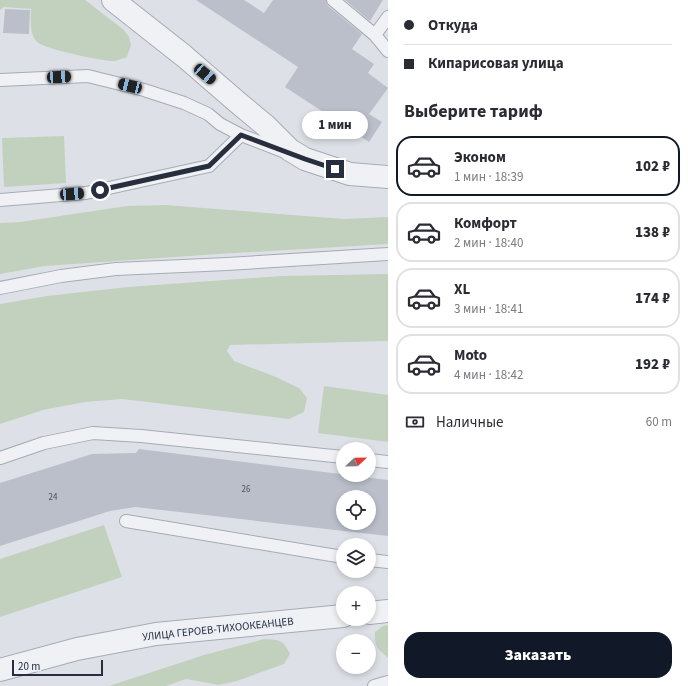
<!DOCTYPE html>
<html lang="ru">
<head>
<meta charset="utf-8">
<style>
  :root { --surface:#fff; --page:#f2f2f3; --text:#2b2b33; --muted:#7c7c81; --line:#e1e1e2; --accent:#111827 }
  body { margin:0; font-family:"Source Sans 3",sans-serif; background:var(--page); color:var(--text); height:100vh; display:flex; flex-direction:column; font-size:15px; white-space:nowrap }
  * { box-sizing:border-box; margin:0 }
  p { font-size:13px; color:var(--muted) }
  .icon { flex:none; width:22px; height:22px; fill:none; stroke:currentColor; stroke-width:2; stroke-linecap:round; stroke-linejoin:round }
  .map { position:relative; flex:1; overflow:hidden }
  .sheet { display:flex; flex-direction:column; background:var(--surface); width:300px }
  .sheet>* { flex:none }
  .guide { display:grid; align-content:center; height:88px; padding:0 16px; background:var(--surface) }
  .needle { width:26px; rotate:68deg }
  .controls { position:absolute; left:336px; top:442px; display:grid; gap:8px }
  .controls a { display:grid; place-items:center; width:40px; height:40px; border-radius:50%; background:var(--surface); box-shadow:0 2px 6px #0003; font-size:20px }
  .scale { position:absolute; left:12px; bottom:10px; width:91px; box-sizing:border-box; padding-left:4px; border:2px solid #272e3d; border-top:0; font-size:11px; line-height:14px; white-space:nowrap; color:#272e3d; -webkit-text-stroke:3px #eceff5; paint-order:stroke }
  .end { position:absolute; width:18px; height:18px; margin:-9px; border:5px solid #272e3d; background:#fff; box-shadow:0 0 0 2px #fff }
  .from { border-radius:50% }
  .bubble { position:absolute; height:28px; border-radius:14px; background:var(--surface); box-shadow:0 2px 6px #0003; font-size:13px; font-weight:800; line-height:28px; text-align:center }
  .car { position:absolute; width:12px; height:24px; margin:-12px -6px; border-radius:5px; box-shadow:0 0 3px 1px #0007; background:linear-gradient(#222 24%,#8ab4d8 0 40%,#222 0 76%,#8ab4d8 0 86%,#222 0) }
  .guide b { display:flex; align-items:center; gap:14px; height:38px; font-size:15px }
  .guide b+b { border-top:1px solid var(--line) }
  .guide i { width:10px; height:10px; background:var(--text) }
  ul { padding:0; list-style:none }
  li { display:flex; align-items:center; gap:12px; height:60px; margin:0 8px 6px; padding:0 8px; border:2px solid var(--line); border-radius:16px }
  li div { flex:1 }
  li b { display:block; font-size:15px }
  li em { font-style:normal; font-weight:800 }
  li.active { border-color:var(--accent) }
  li>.icon { width:36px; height:36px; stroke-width:1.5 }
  h2 { padding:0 16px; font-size:18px; line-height:48px }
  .pay { display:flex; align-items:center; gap:10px; height:44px; padding:0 16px; font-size:15px }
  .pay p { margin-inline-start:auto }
  .action { display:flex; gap:8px; margin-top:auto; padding:8px 16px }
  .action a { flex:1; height:46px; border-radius:16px; background:var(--accent); color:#fff; font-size:16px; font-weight:800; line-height:46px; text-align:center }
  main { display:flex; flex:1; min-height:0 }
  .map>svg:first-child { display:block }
  .green { fill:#c2d1be }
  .building { fill:#babfca; fill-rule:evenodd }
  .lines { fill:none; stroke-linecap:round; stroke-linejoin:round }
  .service-casing { stroke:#a6abb4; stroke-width:14 }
  .minor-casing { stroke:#a6abb4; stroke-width:24 }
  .service { stroke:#f0f1f5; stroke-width:12 }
  .minor { stroke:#f0f1f5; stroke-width:22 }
  .route { stroke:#272e3d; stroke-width:5 }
  .labels { text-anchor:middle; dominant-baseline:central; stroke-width:4; stroke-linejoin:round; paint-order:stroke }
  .number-label { font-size:9px; fill:#4c5260 }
  .street-label { font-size:11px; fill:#272e3d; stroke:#eceff5 }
</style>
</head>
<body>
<main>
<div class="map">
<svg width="388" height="686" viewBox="0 0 388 686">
  <rect width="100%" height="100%" fill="#dde1e7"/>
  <!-- green -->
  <path class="green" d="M0 0H85L124 30 129 37 131 45 127 57C124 58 119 60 115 61 105 62 44 49 37 42 29 33 31 20 31 9L4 7 0 10Z
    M64 136 66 183 4 187 2 138Z
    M165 205 344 219 388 217V244L218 254 45 266 0 274V223L20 222 127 206Z
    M388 274V341L230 345 227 351 234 361 276 377 299 388 307 398 304 412 289 419 122 399 85 402 43 410 0 424V304L47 296 128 287 281 276Z
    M324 386 388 395V442L318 433Z
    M104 525 122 577 0 617V559Z
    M388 625V658C378 649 374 647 375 632L383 626Z
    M264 639C279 640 283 639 290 654L284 664 237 681 219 685 186 679 166 686H109L204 655Z"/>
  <!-- building -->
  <path class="building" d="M196 0H244L264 13 273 0H326L328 6 362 34 352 49 374 64 368 73 388 88 369 114 382 122 369 142 285 87 298 67Z
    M345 0H383L370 21Z
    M5 9 30 10 29 34 3 33Z
    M139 449 388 480V536L135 507 110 511 0 546V483L92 454 136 453ZM343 497H369V523H343Z"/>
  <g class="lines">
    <defs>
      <path id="service" d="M333 0 375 35 388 51
        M375 35 388 17
        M0 80 88 76 144 90 184 103 208 114 220 124 241 135 285 152
        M0 200 86 193 209 166 241 135
        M0 288 61 276 116 269 227 264 388 254
        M0 458 44 443 93 433 141 436 343 457
        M369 460 388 462
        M126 521 343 557
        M369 560 388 562
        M374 686 388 682"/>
      <path id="minor" d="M113 0 184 56 236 101 266 126 290 150 305 159 350 174 388 177
        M369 613 388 611
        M0 670 77 649 156 634 343 616"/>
    </defs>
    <!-- service casing -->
    <use href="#service" class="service-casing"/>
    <!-- minor casing -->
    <use href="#minor" class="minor-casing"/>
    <!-- service -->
    <use href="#service" class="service"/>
    <!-- minor -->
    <use href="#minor" class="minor"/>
  </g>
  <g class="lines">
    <!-- route -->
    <path class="route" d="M100 190 209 166 241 135 305 159 335 169"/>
  </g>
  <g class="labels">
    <!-- number labels -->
    <g class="number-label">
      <text x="246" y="489">26</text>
      <text x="53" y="497">24</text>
    </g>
    <!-- street labels -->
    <g class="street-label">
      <text transform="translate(218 629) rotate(-6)">УЛИЦА ГЕРОЕВ-ТИХООКЕАНЦЕВ</text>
    </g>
  </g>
</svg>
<div class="controls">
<a><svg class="needle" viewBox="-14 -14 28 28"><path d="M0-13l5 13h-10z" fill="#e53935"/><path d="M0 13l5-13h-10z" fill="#7c7c81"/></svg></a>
<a><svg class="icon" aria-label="locate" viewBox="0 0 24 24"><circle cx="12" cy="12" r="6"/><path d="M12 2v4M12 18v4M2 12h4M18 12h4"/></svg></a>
<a><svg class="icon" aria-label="layers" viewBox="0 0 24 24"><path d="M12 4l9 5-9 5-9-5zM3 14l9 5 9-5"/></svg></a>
<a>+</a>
<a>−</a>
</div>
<div class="scale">20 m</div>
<i class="end from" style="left:100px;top:190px"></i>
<i class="end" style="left:335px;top:169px"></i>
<div class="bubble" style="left:302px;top:111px;width:66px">1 мин</div>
<i class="car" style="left:205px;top:74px;rotate:130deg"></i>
<i class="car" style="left:59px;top:77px;rotate:87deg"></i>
<i class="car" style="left:130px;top:86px;rotate:284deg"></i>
<i class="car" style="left:72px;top:194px;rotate:86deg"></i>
</div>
<section class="sheet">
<div class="guide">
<b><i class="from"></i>Откуда</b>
<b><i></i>Кипарисовая улица</b>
</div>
<h2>Выберите тариф</h2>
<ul>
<li class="active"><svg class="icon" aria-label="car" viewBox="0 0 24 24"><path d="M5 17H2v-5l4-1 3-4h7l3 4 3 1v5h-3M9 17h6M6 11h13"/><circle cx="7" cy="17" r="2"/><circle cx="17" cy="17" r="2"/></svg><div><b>Эконом</b><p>1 мин · 18:39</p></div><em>102 ₽</em></li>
<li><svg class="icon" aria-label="car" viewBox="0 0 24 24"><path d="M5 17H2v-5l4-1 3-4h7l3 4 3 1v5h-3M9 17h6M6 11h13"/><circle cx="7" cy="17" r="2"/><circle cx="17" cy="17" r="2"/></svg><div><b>Комфорт</b><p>2 мин · 18:40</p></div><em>138 ₽</em></li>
<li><svg class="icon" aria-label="car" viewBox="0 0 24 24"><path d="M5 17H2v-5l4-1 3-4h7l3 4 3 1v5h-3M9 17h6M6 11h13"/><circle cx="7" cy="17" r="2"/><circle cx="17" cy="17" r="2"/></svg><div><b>XL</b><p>3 мин · 18:41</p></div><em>174 ₽</em></li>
<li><svg class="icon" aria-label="car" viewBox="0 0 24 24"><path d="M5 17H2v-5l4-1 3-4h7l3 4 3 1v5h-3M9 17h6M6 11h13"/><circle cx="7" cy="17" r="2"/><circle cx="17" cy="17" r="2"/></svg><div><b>Moto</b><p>4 мин · 18:42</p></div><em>192 ₽</em></li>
</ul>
<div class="pay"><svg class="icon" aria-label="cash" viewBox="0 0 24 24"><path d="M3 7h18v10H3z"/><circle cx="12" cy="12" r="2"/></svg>Наличные<p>60 m</p></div>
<div class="action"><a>Заказать</a></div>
</section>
</main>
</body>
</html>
